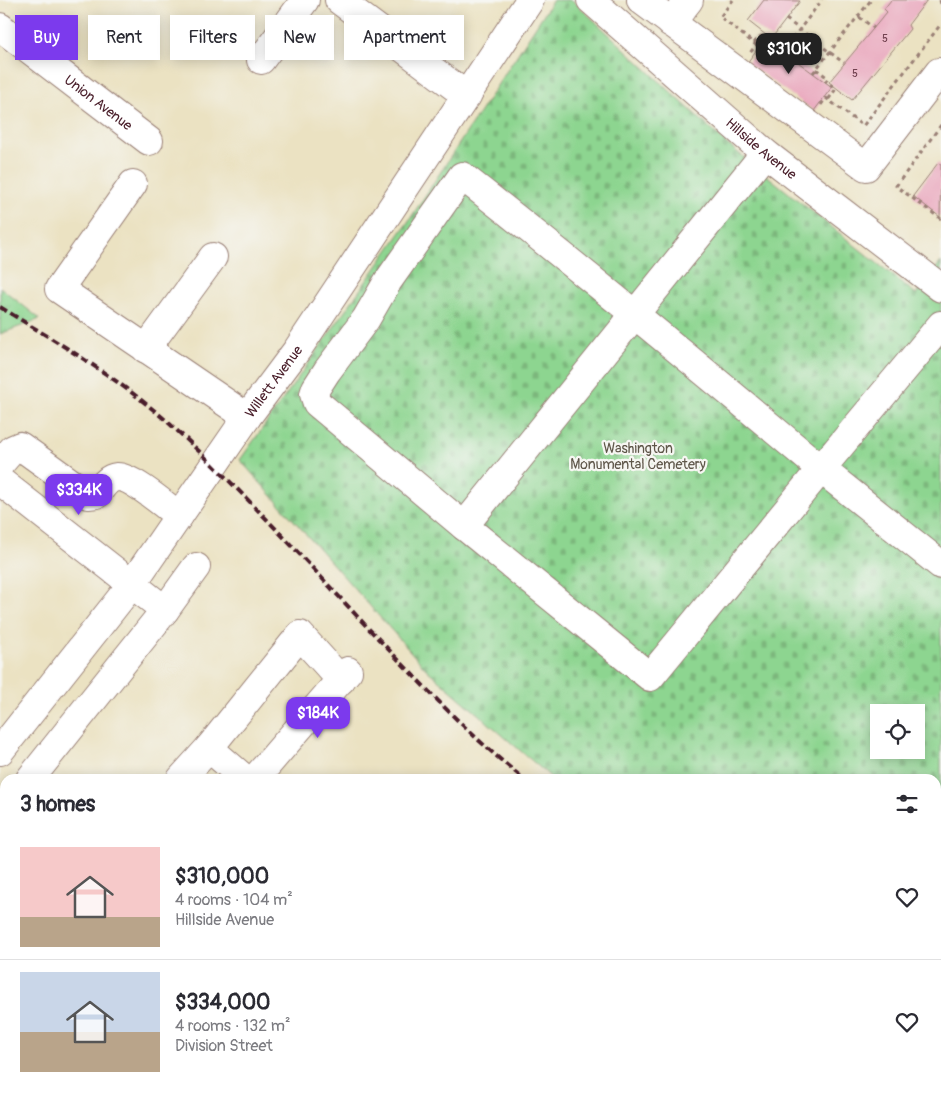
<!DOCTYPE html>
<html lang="en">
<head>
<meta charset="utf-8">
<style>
  body { margin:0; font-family:Pangolin,sans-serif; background:#f2f2f3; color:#2b2b33; height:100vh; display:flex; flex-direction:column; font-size:19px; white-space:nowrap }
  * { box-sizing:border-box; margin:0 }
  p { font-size:16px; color:#7c7c81 }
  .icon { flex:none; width:28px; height:28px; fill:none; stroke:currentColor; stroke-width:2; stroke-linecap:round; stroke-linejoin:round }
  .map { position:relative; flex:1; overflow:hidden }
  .sheet { position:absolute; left:0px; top:774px; width:941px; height:321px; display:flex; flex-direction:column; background:#fff; border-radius:15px 15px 0 0; box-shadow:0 2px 12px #0003 }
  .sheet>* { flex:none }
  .guide { position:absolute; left:15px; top:15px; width:500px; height:45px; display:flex; gap:10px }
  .controls { position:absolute; left:870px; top:704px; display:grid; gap:10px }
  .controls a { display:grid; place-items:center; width:55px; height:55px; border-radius:0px; background:#fff; box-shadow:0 2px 12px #0003; font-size:25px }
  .price { position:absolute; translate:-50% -42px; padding:0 11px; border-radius:10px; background:#7c3aed; color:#fff; font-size:16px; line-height:32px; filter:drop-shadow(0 1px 2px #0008) }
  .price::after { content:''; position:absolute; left:50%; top:30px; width:15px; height:11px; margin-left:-8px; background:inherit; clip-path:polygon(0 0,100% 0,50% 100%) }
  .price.selected { background:#222; color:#fff }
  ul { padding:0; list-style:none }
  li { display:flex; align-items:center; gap:15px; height:125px; padding:0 20px }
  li+li { border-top:1px solid #e1e1e2 }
  li span { display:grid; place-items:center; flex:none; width:140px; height:100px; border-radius:0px; color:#555 }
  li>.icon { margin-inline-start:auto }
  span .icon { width:60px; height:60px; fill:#fffc; stroke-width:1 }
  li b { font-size:21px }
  h2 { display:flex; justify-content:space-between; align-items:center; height:60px; padding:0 20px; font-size:21px }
  .chip { padding:0 18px; border-radius:0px; background:#fff; box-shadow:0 2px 12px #0003; font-size:18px; line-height:45px }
  .chip.selected { background:#7c3aed; color:#fff }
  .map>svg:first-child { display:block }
  .grass { fill:url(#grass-tufts); stroke:#6c7a5e }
  .cemetery { fill:url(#cemetery-stones); stroke:#6c7a5e; fill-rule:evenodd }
  .building { fill:#eaaabf }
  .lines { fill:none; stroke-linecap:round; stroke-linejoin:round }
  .minor-casing { stroke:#9a8076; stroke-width:30 }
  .path { stroke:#9a8076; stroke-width:3; stroke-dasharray:4 4; stroke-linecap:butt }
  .minor { stroke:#fff; stroke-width:28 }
  .rail { stroke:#4a1f2b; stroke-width:4; stroke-dasharray:8 4; stroke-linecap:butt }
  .labels { text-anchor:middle; stroke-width:4.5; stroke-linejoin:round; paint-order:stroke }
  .number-label { font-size:11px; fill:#724250 }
  .street-label { font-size:14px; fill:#4a1f2b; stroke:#f6f6f2 }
  .park-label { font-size:14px; fill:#5e5649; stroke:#f6f6f2 }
</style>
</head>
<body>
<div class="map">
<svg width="941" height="1094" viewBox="0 0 941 1094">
  <defs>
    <pattern id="grass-tufts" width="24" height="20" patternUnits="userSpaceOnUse" patternTransform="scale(1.25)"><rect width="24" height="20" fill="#8dd590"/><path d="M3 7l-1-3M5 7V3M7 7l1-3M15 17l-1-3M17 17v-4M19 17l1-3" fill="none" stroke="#7bb67c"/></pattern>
    <pattern id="cemetery-stones" width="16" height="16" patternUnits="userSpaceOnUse" patternTransform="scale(1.25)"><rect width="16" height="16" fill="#8dd590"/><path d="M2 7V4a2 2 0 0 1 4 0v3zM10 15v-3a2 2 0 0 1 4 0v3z" fill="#7bb67c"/></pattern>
  </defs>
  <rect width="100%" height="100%" fill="#f6f6f2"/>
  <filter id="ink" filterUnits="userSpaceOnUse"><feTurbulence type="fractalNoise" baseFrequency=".02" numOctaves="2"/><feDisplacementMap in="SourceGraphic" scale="10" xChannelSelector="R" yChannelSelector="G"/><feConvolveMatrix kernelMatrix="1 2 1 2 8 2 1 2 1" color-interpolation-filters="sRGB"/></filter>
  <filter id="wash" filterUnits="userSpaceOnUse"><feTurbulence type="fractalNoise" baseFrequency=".0096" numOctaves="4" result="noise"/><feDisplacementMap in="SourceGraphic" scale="20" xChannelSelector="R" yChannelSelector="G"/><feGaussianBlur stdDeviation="1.12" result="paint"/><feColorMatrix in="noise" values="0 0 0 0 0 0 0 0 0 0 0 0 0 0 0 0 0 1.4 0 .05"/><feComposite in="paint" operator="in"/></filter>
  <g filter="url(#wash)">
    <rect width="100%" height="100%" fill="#ebe2c2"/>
    <!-- grass -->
    <path class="grass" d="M0,287l40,32 -40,15z"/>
    <!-- cemetery -->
    <path class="cemetery" d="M553,0h19l155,144 189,150 25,-32v681l-5,-1v-163h-383l-127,-110 -186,-209 168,-238zM879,712h37v38h-37z"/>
    <g id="blocks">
      <!-- building -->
      <path class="building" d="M764,0l36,1 -29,38 -23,-18z
        M891,0h36l-19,25 2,4 -58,71 -23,-18 58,-70 -3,-3z
        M765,38l67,49 -18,24 -67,-48z
        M938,163l3,2 -1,52 -27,-21z"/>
    </g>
  </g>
  <g filter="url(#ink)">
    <use href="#blocks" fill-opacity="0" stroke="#9a8076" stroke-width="1"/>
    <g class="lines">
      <!-- minor casing -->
      <g class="minor-casing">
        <g id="minor">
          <path d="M339,0l128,96"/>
          <path id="s1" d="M591,0l174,153 176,135"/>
          <path d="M641,0l225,167 73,-95"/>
          <path d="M671,23l18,-23"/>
          <path id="s2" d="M0,27l149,114"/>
          <path d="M261,60l44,-60"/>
          <path d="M765,153l-301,373 -147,-123 -3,-9 2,-6 11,-17 39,-52 22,-38 74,-105c122,95 241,194 359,293l120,-144"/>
          <path d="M133,184l-74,105 188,128"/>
          <path d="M146,349l67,-92"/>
          <path d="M0,464l13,-15 7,-3 68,49 9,-1c5,-7 10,-16 20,-17 14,-1 50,30 62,39"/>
          <path d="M0,481l165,129 -135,169"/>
          <path d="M464,526l186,151 171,-208 120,96"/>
          <path d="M165,610l31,-43"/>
          <path d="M209,748l91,-113 41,45"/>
          <path id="s3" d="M0,751l132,-167 115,-167 50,-67 233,-350"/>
          <path d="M181,779l28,-31 36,31"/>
          <path d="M255,779l93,-108"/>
          <path d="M0,877l5,4"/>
          <path d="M936,1023l5,1"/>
          <path d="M0,1070l5,-6"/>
          <path d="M264,1090l5,4"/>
          <path d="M610,1090l4,4"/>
          <path d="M540,1094l3,-4"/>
        </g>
      </g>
      <!-- path -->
      <path class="path" d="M733,0l-13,17 36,28 -6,8
        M940,0l1,4
        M859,17l15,11
        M786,19l58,44
        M754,43l7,-7 13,3 13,7
        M783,51l39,-51
        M816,69l12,9 -2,3 10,8 -8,11
        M813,73l58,-73
        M821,105l5,-7 37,28 78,-102
        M941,125l-45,61 45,33"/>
      <!-- minor -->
      <use href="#minor" class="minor"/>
      <!-- rail -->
      <path class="rail" d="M0,307c60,37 119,71 171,118 70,64 134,135 198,204 50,52 98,105 155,150
        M936,969l5,1"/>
    </g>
  </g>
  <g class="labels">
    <!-- number labels -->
    <g class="number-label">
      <text x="885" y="42">5</text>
      <text x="855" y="77">5</text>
    </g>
    <!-- street labels -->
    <g class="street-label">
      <text dy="5" stroke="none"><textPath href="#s2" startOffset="124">Union Avenue</textPath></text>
      <text dy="5" stroke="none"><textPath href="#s1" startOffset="226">Hillside Avenue</textPath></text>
      <text dy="5" stroke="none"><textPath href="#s3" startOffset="460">Willett Avenue</textPath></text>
    </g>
    <!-- park labels -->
    <g class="park-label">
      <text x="638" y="453">Washington<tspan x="638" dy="16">Monumental Cemetery</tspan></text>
    </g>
  </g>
</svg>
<div class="controls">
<a><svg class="icon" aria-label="locate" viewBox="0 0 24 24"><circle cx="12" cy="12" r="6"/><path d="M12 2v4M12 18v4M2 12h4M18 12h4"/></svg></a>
</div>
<b class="price selected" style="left:789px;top:75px">$310K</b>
<b class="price" style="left:79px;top:516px">$334K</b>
<b class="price" style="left:318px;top:739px">$184K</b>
<div class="guide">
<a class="chip selected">Buy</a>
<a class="chip">Rent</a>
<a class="chip">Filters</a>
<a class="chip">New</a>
<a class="chip">Apartment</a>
</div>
<section class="sheet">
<h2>3 homes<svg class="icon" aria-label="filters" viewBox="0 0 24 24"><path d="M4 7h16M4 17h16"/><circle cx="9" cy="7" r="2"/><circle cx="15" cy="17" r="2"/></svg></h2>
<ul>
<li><span style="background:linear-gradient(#f6c9c9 70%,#b9a48a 0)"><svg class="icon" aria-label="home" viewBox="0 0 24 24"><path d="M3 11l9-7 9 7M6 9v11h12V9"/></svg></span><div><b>$310,000</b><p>4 rooms · 104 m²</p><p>Hillside Avenue</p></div><svg class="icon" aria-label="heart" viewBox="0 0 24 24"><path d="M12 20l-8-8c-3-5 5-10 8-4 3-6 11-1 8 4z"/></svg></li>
<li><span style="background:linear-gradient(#c9d6e8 60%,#b9a48a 0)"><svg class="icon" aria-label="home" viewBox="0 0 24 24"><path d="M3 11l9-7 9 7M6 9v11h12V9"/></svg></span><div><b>$334,000</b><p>4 rooms · 132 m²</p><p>Division Street</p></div><svg class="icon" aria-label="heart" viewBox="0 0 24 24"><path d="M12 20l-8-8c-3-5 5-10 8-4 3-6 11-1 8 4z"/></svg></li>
</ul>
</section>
</div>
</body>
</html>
